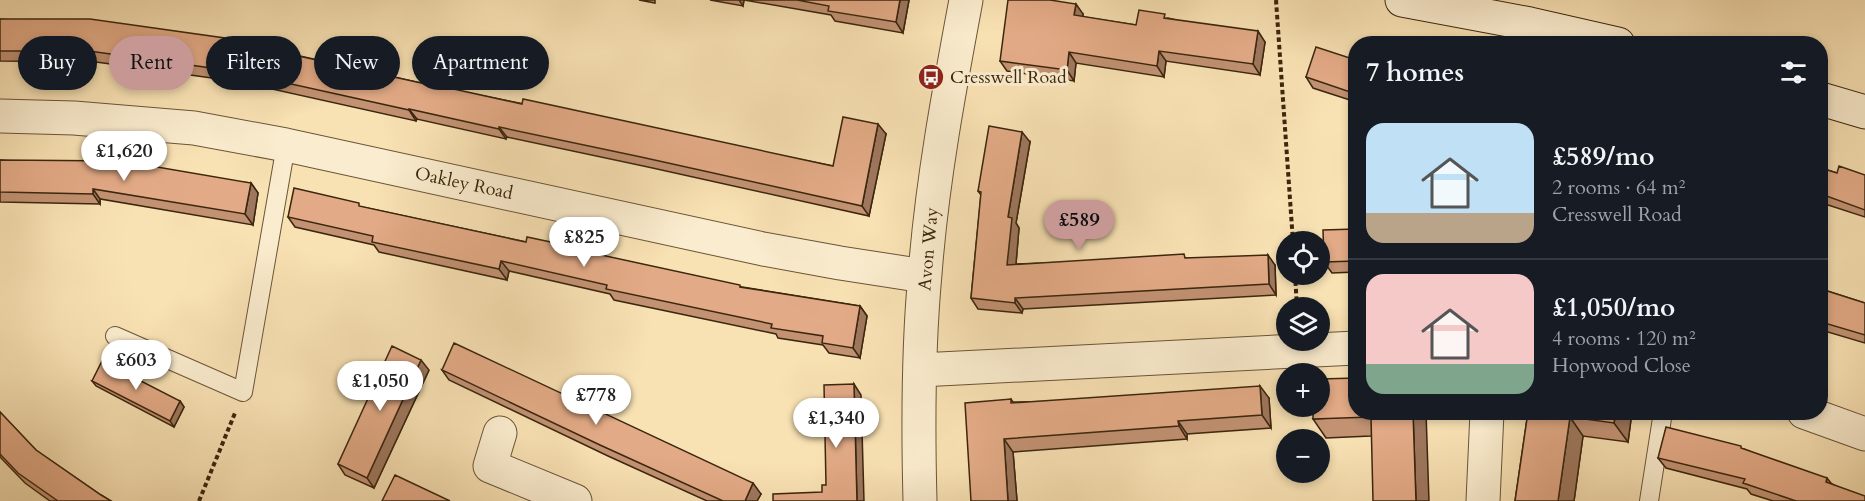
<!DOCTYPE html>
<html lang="en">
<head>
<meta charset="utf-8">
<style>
  body { margin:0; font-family:Cardo,serif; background:#20242c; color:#f1f3f6; height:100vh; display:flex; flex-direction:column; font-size:22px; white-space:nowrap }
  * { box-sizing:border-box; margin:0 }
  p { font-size:20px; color:#9ea1a6 }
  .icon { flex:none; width:33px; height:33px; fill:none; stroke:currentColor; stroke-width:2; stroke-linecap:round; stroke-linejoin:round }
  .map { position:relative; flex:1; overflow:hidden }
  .drawer { position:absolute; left:1348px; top:36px; width:480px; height:384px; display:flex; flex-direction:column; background:#171b24; border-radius:24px; box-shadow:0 3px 9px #0003 }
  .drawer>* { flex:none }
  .top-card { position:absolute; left:18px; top:36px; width:570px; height:54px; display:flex; gap:12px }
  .controls { position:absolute; left:1276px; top:231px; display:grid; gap:12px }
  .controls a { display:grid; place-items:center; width:54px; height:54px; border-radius:50%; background:#171b24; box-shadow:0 3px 9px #0003; font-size:30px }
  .price { position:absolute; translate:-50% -51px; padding:0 14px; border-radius:21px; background:#fff; color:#222; font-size:20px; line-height:39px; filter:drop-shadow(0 2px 3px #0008) }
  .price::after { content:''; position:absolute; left:50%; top:36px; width:18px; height:14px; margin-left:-9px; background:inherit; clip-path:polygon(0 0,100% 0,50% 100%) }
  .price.active { background:#c59692; color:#111 }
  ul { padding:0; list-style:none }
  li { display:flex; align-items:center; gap:18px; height:150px; padding:0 18px }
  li+li { border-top:2px solid #363941 }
  li span { display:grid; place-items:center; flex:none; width:168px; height:120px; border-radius:18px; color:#555 }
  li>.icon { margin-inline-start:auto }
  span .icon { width:72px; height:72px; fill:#fffc; stroke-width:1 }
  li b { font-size:26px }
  h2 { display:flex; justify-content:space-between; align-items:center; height:72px; padding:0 18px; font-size:26px }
  .pill { padding:0 21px; border-radius:27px; background:#171b24; box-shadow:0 3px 9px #0003; font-size:21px; line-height:54px }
  .pill.active { background:#c59692; color:#111 }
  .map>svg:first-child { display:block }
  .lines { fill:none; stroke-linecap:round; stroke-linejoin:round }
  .lane-casing { stroke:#6a5537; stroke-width:20 }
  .street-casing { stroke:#6a5537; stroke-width:35 }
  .secondary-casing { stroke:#3b260e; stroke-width:35 }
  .path { stroke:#3b260e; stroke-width:4; stroke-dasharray:4.5 3; stroke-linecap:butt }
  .lane { stroke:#faecce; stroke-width:18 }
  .street { stroke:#faecce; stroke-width:33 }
  .secondary { stroke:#faecce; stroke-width:33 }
  .wall { fill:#c29273; stroke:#3b260e; stroke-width:1.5 }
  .shaded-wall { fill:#9e775e; stroke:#3b260e; stroke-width:1.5 }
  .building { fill:#e2aa86; stroke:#3b260e; stroke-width:1.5 }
  .labels { text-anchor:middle; stroke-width:6; stroke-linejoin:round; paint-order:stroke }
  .poi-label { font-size:18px; fill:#3b260e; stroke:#faecce; text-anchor:start }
  .street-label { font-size:18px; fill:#3b260e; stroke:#faecce }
</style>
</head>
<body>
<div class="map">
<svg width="1865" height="501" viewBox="0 0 1865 501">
  <rect width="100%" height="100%" fill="#f8e1b3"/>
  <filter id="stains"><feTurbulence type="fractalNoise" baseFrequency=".00333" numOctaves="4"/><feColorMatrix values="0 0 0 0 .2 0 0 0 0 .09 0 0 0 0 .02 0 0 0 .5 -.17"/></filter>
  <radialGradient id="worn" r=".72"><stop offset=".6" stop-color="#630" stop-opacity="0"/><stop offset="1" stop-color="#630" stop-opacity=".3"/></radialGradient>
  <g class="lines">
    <!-- lane casing -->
    <g class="lane-casing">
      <path id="lane" d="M115,336l128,56 43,-247
        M1649,501l14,-89"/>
    </g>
    <!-- street casing -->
    <g class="street-casing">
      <path id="street" d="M0,116l74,2 120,10 92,17 477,104 77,14 84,13
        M920,370l436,-22
        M1804,412l61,22
        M500,433l-10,33 85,35
        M920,501c-2,-75 -2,-152 5,-227 7,-92 24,-183 41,-274
        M1483,501l4,-89"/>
    </g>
    <!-- secondary casing -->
    <g class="secondary-casing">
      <path id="secondary" d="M1402,0l128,24 88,20
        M1821,99l44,13"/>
    </g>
    <!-- path -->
    <path class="path" d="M1276,0l17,242
      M1295,274l2,34
      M199,501l36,-88"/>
    <!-- lane -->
    <use href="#lane" class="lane"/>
    <!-- street -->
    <use href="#street" class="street"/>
    <!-- secondary -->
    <use href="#secondary" class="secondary"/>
  </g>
  <!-- wall -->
  <path class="wall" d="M639,0h16v3z
    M710,0h199l-6,33 -68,-12 -4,-6 -87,-15 -1,6z
    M1083,14v3l53,8 32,-7 97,24 -5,33 -94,-14 -2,16 -88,-14 -2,18 -67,-10 -7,-10z
    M0,19l239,21 3,3 197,44 394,79 53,-32 -17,82 -221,-49 -141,-30 -1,2 -89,-20 -1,2 -175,-39 -145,-20 -96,-1z
    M1356,60v42l-43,-14 -7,-11z
    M1030,142l-14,81 3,5 -3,36 171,-6 88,7 1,30 -253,14 -1,4 -44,-4 -7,-11 10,-103 -3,-4z
    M0,160l251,23 7,10 -5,32 -153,-26v5l-100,-2z
    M1821,168l16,5 28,2v42l-40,-13 -2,6h-2z
    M362,207l164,35 69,12 147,33 118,19 7,10 -7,42 -31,-5 -6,-8 -45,-7 -2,-4 -162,-34 -4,-6 -101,-23 -2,9 -128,-28 -5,-7 -79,-18 -7,-10z
    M1356,229v43l-24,1 -8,-11z
    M1821,289l44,14v40l-44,-13z
    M429,370l-55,118 -29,-13 -7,-11z
    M442,370l319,124 -4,7h-50l-99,-45 -159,-76z
    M92,381l88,20 4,6 -10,20 -78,-41z
    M1269,398l2,30 -84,6v5l-174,13 4,49h-46l40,-102 2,3z
    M0,412l36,38 65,45 10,6h-61l-25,-18 -25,-26z
    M1426,412l-55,24 -45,2 -13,-19z
    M1528,412h104l-4,30 -45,-6 -9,65h-59z
    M1744,449l88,35 33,17h-92l-22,-7 -4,-5 -81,-21 -8,-10z"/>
  <!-- shaded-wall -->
  <path class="shaded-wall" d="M739,0h5l-1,6z
    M900,0h9l-6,33 -7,-11z
    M1076,4l7,10 -1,12 -8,-11z
    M1258,31l7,11 -5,33 -7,-11z
    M1159,51l7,10 -2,16 -7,-11z
    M1069,52l7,11 -2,18 -7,-11z
    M409,109l8,10 -1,2 -7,-11z
    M878,124l8,10 -17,82 -7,-10z
    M499,127l8,10 -1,2 -7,-10z
    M1022,132l8,10 -14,81 3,5 -4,47 -8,-10 1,-48z
    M251,183l7,10 -5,32 -8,-11z
    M93,189l7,10v5l-7,-10z
    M1821,198l4,6 -2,6 -2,-2z
    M1268,255l7,10 1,30 -7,-11z
    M501,261l8,10 -2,9 -8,-11z
    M1015,298l8,11 -1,4 -7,-10z
    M860,306l7,10 -7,42 -7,-10z
    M421,360l8,10 -55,118 -7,-10z
    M854,384l7,11 3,106h-7z
    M1260,386l9,12 2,30 -9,-13z
    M180,401l4,6 -10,20 -4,-6z
    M1413,412h13l3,89h-13z
    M1616,412h16l-4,30 -14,-19z
    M1570,417l13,19 -9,65h-16z
    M1178,421l9,13v5l-8,-13z
    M1004,439l9,13 4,49h-9z
    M1827,478l8,10 -9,-6z
    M753,483l8,11 -4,7h-12z"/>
  <!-- building -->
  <path class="building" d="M797,0h103l-4,22 -68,-11 1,-5z
    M1008,0h42l26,4 -2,11 62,10 3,-15 26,4 -1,4 94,13 -5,33 -94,-13 -2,15 -88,-14 -2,18 -67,-9z
    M0,19h90l149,21v3l200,44 1,-1 82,18 1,-5 310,67 10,-49 35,7 -16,82 -221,-49 -142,-30v2l-90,-20v1l-176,-39 -144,-20h-89z
    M1316,47l40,13v34l-50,-17z
    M989,126l33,6 -14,85 4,1 -5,47 177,-11 1,4 83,-3 1,29 -254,14v5l-44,-5 10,-106 -3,-1z
    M0,160l122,1 129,22 -6,31 -152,-25v5l-93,-2z
    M1839,166l26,9v35l-44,-16v-26l16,5z
    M294,188l65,15v3l167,36 1,-5 66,14 -1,2 148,32v2l120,19 -7,42 -31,-5 1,-7 -52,-8 1,-4 -166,-35 1,-4 -106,-24 -2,8 -127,-27 1,-6 -85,-19z
    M1356,229v32l-32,1 -1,-32z
    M1821,289l44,14v32l-44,-13z
    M454,343l299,140 -8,18h-22l-123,-56 -158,-75z
    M392,346l29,14 -54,118 -29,-14z
    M102,361l78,40 -10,20 -78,-40z
    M1356,378v34h57l3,89h-43l-2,-84 -58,2v-13h7v-27z
    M854,384l3,117h-84v-7l49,-2v-7h4l-2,-100z
    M1260,386l2,29 -84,6 1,5 -175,13 4,62h-37l-6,-98 46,-4v4z
    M0,412l36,38 65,45 10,6h-53l-40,-28 -18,-19z
    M1528,412h88l-2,11 -44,-6 -12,84h-43z
    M1666,427l75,19v2l86,30 -1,4 39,14v5h-69l-53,-18 2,-4 -87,-21z
    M395,475l55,26h-68z"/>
  <!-- icons -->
  <defs>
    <g id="bus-disc" transform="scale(1.35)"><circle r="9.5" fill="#8f2418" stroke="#faecce"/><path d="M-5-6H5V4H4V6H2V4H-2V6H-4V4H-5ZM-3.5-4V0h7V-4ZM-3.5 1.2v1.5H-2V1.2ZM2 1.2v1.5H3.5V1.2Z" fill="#fff"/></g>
  </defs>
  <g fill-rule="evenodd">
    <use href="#bus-disc" x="931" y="77"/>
  </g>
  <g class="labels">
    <!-- poi labels -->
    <g class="poi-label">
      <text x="950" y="83">Cresswell Road</text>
    </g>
    <!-- street labels -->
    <g class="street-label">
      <text transform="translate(464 183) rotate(12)" y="6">Oakley Road</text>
      <text transform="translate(928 249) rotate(-85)" y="6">Avon Way</text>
    </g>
  </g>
  <rect width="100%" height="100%" filter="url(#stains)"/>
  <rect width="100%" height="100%" fill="url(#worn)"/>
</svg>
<div class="controls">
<a><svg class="icon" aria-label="locate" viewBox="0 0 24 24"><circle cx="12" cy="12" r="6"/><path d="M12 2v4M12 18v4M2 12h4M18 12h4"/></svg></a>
<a><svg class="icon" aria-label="layers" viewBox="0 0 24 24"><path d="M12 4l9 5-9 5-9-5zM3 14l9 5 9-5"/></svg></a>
<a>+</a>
<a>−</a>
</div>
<b class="price" style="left:124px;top:182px">£1,620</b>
<b class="price active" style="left:1079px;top:251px">£589</b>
<b class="price" style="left:584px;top:268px">£825</b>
<b class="price" style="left:136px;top:391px">£603</b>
<b class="price" style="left:380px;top:412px">£1,050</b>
<b class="price" style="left:596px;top:426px">£778</b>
<b class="price" style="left:836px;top:449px">£1,340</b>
<div class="top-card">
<a class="pill">Buy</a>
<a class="pill active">Rent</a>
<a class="pill">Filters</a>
<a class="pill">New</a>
<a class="pill">Apartment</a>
</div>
<section class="drawer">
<h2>7 homes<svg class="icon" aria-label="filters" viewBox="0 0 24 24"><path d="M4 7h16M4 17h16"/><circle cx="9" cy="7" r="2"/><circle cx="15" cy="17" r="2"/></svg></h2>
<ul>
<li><span style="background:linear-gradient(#bfe0f5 75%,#b9a48a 0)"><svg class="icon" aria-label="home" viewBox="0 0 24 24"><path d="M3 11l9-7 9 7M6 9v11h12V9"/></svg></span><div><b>£589/mo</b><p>2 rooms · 64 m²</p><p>Cresswell Road</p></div></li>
<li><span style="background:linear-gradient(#f6c9c9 75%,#7fa58c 0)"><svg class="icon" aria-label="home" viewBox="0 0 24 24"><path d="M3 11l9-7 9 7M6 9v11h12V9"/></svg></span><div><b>£1,050/mo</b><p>4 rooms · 120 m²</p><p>Hopwood Close</p></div></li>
</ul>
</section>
</div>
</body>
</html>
